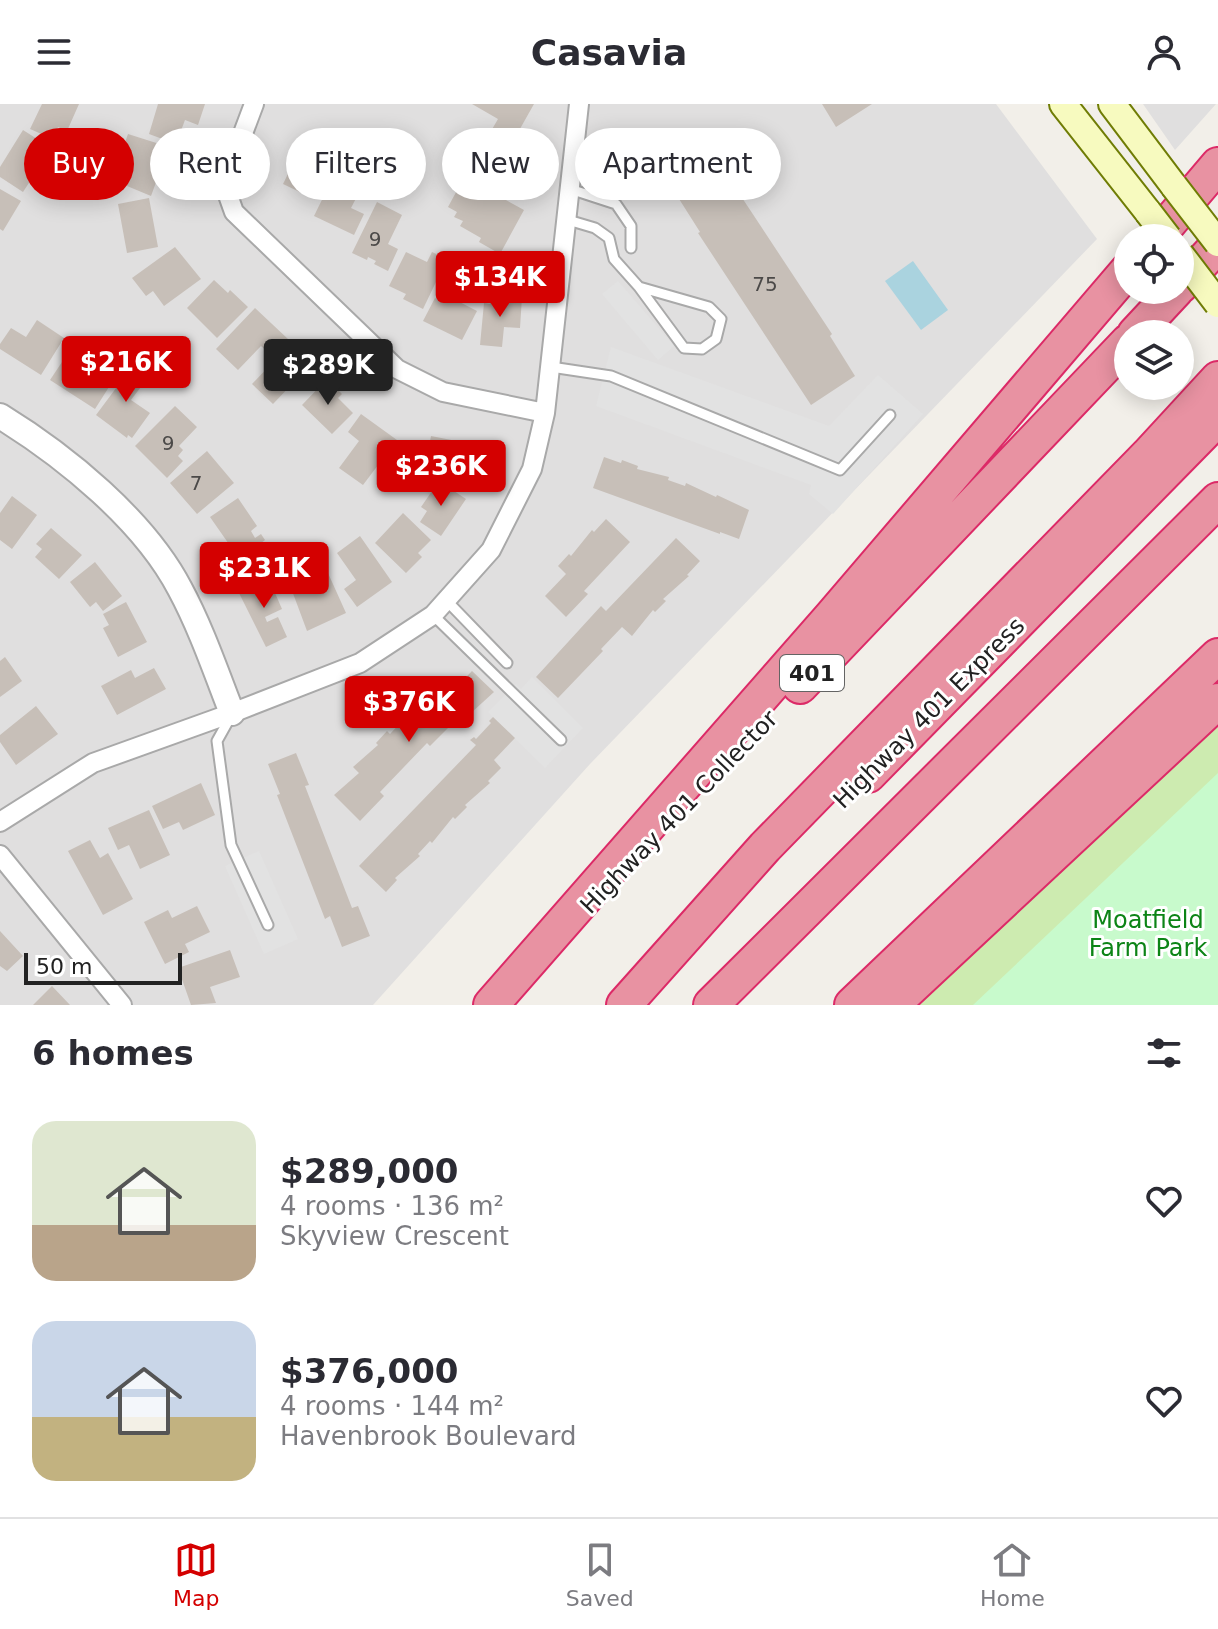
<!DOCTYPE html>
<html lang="en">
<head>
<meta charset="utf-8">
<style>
  body { margin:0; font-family:"DejaVu Sans",sans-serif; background:#f7f7f7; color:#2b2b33; height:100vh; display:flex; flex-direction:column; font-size:30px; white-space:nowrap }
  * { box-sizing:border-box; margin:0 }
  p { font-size:26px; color:#7c7c81 }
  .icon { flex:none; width:44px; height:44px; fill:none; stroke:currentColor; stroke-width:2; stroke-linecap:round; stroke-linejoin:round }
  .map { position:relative; height:901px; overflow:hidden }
  .details { display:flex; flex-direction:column; background:#fff; flex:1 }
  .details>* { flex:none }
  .guide { position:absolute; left:24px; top:24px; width:800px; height:72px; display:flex; gap:16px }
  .tools { position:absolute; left:1114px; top:120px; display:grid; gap:16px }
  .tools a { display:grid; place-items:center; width:80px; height:80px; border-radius:50%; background:#fff; box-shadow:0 4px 20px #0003; font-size:40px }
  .scale { position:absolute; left:24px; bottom:20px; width:158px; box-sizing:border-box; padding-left:8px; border:4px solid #222; border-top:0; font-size:22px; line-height:28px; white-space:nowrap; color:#222; -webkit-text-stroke:6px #fff; paint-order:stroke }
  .price { position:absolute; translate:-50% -68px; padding:0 18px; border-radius:8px; background:#d40000; color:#fff; font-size:26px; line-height:52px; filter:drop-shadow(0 2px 4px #0008) }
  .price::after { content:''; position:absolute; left:50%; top:48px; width:24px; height:18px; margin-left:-12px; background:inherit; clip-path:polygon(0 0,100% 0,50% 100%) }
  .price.active { background:#222; color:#fff }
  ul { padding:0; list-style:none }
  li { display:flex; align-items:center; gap:24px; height:200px; padding:0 32px }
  li span { display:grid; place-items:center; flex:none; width:224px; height:160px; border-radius:24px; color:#555 }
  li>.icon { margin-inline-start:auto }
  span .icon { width:96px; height:96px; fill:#fffc; stroke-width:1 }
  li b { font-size:34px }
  h2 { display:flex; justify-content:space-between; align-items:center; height:96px; padding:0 32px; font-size:34px }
  .tag { padding:0 28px; border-radius:36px; background:#fff; box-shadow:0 4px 20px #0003; font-size:28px; line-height:72px }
  .tag.active { background:#d40000; color:#fff }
  header { display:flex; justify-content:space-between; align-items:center; height:104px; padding:0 32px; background:#fff; font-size:36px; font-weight:700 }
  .menu { display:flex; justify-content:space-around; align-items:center; height:112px; border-top:2px solid #e1e1e2; background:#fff; font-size:22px; color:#7c7c81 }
  .menu a { display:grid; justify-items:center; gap:4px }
  .menu .active { color:#d40000 }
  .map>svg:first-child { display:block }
  .residential { fill:#e0dfdf }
  .grass { fill:#cdebb0 }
  .park { fill:#c8facc }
  .parking { fill:#e2e2e2 }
  .water { fill:#aad3df }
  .building { fill:#c7bfb8 }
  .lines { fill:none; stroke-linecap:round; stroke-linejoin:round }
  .service-casing { stroke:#a9a9a9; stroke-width:13 }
  .minor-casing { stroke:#a9a9a9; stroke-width:22 }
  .tertiary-casing { stroke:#a9a9a9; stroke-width:28 }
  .secondary-casing { stroke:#707d05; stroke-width:30 }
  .motorway-casing { stroke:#dc2a67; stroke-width:38 }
  .service { stroke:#fff; stroke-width:9 }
  .minor { stroke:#fff; stroke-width:18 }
  .tertiary { stroke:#fff; stroke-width:24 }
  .secondary { stroke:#f7fabf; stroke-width:26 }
  .motorway { stroke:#e892a2; stroke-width:34 }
  .secondary-bridge-casing { stroke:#707d05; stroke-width:30; stroke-linecap:butt }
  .secondary-bridge { stroke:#f7fabf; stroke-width:26 }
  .labels { text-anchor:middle; stroke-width:6; stroke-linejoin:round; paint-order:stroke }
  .number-label { font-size:20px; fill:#4b4948 }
  .shield { fill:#fff; stroke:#646464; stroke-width:2 }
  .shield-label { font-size:22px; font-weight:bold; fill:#222 }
  .street-label { font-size:24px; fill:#222; stroke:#fff }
  .park-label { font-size:24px; fill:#0c8416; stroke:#fff }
</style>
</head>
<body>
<header><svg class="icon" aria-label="menu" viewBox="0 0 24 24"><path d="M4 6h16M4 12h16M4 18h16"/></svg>Casavia<svg class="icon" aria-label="person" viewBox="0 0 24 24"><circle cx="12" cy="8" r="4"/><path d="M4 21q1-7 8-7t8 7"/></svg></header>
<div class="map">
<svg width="1218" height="901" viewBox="0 0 1218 901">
  <rect width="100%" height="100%" fill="#f2efe9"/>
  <!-- residential -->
  <path class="residential" d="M0,0h996l101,135 -507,525 -217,241h-373z
    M1143,0h73l-41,46z"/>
  <!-- grass -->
  <path class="grass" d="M1218,622v279h-304l233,-218z"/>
  <!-- park -->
  <path class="park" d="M1218,669v232h-245z"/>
  <!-- parking -->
  <path class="parking" d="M618,177l56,65 -16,14 -56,-66z
    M611,243l218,79 49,-51 45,39 -90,100 -24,-20 2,-9 -215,-79z
    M532,573l51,51 -38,40 -57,-56 28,-28 5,5z
    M259,747l39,88 -34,15 -39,-88z"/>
  <!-- water -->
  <path class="water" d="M913,157l35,49 -27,20 -36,-49z"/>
  <!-- building -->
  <path class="building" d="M42,0h37l-12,27 -9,-4 -5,12 -23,-10z
    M158,0h47l-7,21 -13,-5 -9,24 -27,-10z
    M472,0h62l-22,39 -21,-12 7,-12z
    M822,0h50l-36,23z
    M479,25l50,27 -20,38 -38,-21 6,-11 -12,-8z
    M23,26l22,14 -10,15 7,4 -19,29 -23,-15v-10z
    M128,30l41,13 -18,49 -24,-10 6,-16 -8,-3 5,-13 -8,-3z
    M307,31l30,14 -15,30 -7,-3 -9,19 -23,-11z
    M719,59l113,171 -2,2 25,40 -44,29 -113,-172 2,-1 -26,-41z
    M339,61l27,14 -15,29 13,6 -10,21 -40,-19z
    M461,79l18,10 3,-6 42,23 -24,44 -21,-12 2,-4 -21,-12 3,-5 -9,-4 3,-5 -9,-5z
    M0,85l21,12 -18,30 -3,-2z
    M149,94l9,49 -31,6 -9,-49z
    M377,98l25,13 -14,29 10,5 -10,22 -14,-7 2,-3 -8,-4 -1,3 -15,-7z
    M175,143l26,32 -37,27 -11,-15 -7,5 -14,-18z
    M406,148l21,10 5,-10 15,7 -24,50 -20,-10 3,-5 -17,-8z
    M214,176l14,13 2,-3 18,17 -31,31 -30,-30z
    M491,190l31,3 -2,31 -16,-1 -2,20 -22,-2 4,-42 6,1z
    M440,192l6,3 2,-3 29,15 -15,29 -39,-19 12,-23 3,2z
    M255,204l33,31 -16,17 -11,-10 -23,24 -22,-21z
    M37,216l27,18 -23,37 -41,-26v-5l11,-16 15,9z
    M291,239l32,31 -16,17 -11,-11 -23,24 -21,-20z
    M68,249l29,18 -4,6 16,10 -14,22 -45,-29z
    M134,260l16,11 -19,25 19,13 -18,25 -4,-3 -1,3 -31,-23z
    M327,275l15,15 -4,4 15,15 -21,21 -30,-29z
    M175,302l22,21 -18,19 4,4 -5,6 5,5 -16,17 -32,-32z
    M361,310l36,26 -34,45 -24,-17 20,-27 -11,-9z
    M431,332l51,10 -6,32 -34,-6 2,-8 -18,-3z
    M207,347l27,32 -37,31 -27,-31z
    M604,353l17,6 1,-3 16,6 -1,3 32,8 -1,3 17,6 1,-3 30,14 1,-2 32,15 -10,29 -19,-7v2l-127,-46z
    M439,377l27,18 -25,37 -21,-14 7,-11 -6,-4z
    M12,392l25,19 -25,34 -12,-9v-27z
    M238,394l19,28 -6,5 4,7 6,-4 4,6 -25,20 -30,-43z
    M403,409l28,27 -13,13 4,4 -16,16 -31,-30z
    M606,415l24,23 -46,49 4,3 -22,23 -21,-21 21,-22 -8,-8 11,-12 2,2 21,-26 2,2z
    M51,424l31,27 -23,24 -24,-22 7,-8 -6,-5z
    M360,432l32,46 -35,25 -13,-18 12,-9 -19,-27z
    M676,434l24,23 -13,14 2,1 -26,23 3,2 -11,11 -2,-2 -21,26 -10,-9 -21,22 2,2 -45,47 -22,-21 65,-71 5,5z
    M95,458l27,34 -19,15 -7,-9 -6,5 -20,-25z
    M323,458l23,51 -39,18 -16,-43 10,-4 -4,-10z
    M268,473l14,32 -17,8 2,5 11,-5 9,20 -21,10 -28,-56z
    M126,498l21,40 -29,15 -15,-29 6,-3 -6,-11z
    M5,553l17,24 -22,16v-36z
    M154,564l12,21 -49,26 -16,-29 30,-16 4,8z
    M472,567l22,21 -34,31 2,2 -4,3 -5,-5 -23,23 -3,-3 -47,49 4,4 -24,25 -26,-26 25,-22 -6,-6 25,-22 -2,-2 11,-12 3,3 13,-14 2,2 10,-11 2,2 13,-14 8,7z
    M36,602l22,28 -42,31 -16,-23v-7z
    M493,613l22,21 -21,22 7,8 -13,13 2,2 -25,22 2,2 -12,12 -2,-2 -21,26 -2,-2 -12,13 2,2 -25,22 2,2 -11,12 -27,-26 117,-121 -6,-5 4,-3 2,2 15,-16 -2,-2z
    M296,649l13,32 -4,1 47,122 6,-2 12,30 -28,11 -12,-31 -5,3 -48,-124 3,-1 -12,-30z
    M201,679l14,32 -32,15 -4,-8 -16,7 -11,-23z
    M149,706l21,45 -30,14 -11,-24 -11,5 -10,-22z
    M90,736l10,18 8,-5 25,46 -30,16 -35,-64z
    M197,802l13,26 -25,12 4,8 -24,12 -21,-42 24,-12 4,8z
    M0,827l23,25 -16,15 -7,-5z
    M230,846l10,27 -30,10 6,16 -25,2 -13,-37z
    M52,882l18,19h-37z"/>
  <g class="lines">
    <!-- service casing -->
    <g class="service-casing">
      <path id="service" d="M570,85l46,15 15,22v22
        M568,116l27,8 14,10 5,21 25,28 45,61 18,1 14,-10 5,-20 -12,-12 -70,-20
        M551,263l60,9 229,94 50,-55
        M447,497l60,62
        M433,511l128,125
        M231,612l-14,25 14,104 37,80"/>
    </g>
    <!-- minor casing -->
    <g class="minor-casing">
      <path id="minor" d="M254,0l-30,80 10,28 163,157 46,23 102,21
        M0,718l93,-59 139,-50 128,-50 73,-48 58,-65 41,-81 13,-56 34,-309
        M0,751l122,150"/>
    </g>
    <!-- tertiary casing -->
    <g class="tertiary-casing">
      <path id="tertiary" d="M0,312c65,40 144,104 180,173 21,39 36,83 52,124"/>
    </g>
    <!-- secondary casing -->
    <g class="secondary-casing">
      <path id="secondary" d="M1063,0l85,108
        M1112,0l62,82"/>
    </g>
    <!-- motorway casing -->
    <g class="motorway-casing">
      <path id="motorway" d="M1156,134l62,-73
        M1180,182l38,-41
        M1135,230l41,-44
        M800,582l328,-344
        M868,671l350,-357
        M491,901l341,-389 296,-346
        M624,901l141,-158 383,-392 70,-76
        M711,901l507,-505
        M852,901l366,-349
        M892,901l326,-304"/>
    </g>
    <!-- service -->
    <use href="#service" class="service"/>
    <!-- minor -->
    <use href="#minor" class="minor"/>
    <!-- tertiary -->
    <use href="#tertiary" class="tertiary"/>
    <!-- secondary -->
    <use href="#secondary" class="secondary"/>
    <!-- motorway -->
    <use href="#motorway" class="motorway"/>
    <!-- secondary-bridge casing -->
    <g class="secondary-bridge-casing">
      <path id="secondary-bridge" d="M1174,82l44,57
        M1148,108l20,26
        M1180,150l38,50"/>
    </g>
    <!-- secondary-bridge -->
    <use href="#secondary-bridge" class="secondary-bridge"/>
  </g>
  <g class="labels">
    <!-- number labels -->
    <g class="number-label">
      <text x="375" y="142">9</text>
      <text x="765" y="187">75</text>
      <text x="168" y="346">9</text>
      <text x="196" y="386">7</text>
    </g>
    <!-- shield labels -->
    <rect class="shield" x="780" y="551" width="64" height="36" rx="6"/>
    <g class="shield-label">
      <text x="812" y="577">401</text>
    </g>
    <!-- street labels -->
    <g class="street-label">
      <text transform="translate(929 609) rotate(-45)" y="8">Highway 401 Express</text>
      <text transform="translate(679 708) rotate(-46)" y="8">Highway 401 Collector</text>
    </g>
    <!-- park labels -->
    <g class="park-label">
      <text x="1148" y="824">Moatfield<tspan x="1148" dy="28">Farm Park</tspan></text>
    </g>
  </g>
</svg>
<div class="tools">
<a><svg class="icon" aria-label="locate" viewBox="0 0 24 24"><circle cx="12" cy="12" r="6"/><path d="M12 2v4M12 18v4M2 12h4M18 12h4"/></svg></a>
<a><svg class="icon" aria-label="layers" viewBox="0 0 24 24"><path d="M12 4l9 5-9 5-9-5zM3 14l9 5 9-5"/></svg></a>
</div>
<div class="scale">50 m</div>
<b class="price" style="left:500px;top:215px">$134K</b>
<b class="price" style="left:126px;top:300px">$216K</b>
<b class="price active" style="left:328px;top:303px">$289K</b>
<b class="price" style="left:441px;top:404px">$236K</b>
<b class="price" style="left:264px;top:506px">$231K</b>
<b class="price" style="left:409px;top:640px">$376K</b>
<div class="guide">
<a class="tag active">Buy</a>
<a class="tag">Rent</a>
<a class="tag">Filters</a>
<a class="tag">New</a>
<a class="tag">Apartment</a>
</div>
</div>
<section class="details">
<h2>6 homes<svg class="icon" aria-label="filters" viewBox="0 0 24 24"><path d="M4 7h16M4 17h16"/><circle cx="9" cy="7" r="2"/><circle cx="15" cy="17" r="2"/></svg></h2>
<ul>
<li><span style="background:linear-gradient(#dfe7d0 65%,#b9a48a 0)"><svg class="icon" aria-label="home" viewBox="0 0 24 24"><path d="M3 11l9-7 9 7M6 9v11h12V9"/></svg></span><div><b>$289,000</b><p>4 rooms · 136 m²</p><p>Skyview Crescent</p></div><svg class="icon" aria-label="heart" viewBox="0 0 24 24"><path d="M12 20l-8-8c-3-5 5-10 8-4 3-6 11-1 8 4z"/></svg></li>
<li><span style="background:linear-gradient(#c9d6e8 60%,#c2b280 0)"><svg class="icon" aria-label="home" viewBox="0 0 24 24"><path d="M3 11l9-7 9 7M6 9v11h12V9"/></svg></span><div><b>$376,000</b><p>4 rooms · 144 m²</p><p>Havenbrook Boulevard</p></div><svg class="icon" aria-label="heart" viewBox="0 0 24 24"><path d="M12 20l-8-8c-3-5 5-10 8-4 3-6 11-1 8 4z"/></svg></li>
</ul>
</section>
<nav class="menu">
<a class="active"><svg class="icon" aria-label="map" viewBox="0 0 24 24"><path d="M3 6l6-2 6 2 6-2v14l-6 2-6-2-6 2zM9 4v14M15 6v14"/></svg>Map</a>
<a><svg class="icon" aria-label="saved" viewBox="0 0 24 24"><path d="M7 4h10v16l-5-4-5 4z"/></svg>Saved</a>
<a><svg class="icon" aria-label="home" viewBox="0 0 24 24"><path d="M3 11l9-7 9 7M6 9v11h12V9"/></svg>Home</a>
</nav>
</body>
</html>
